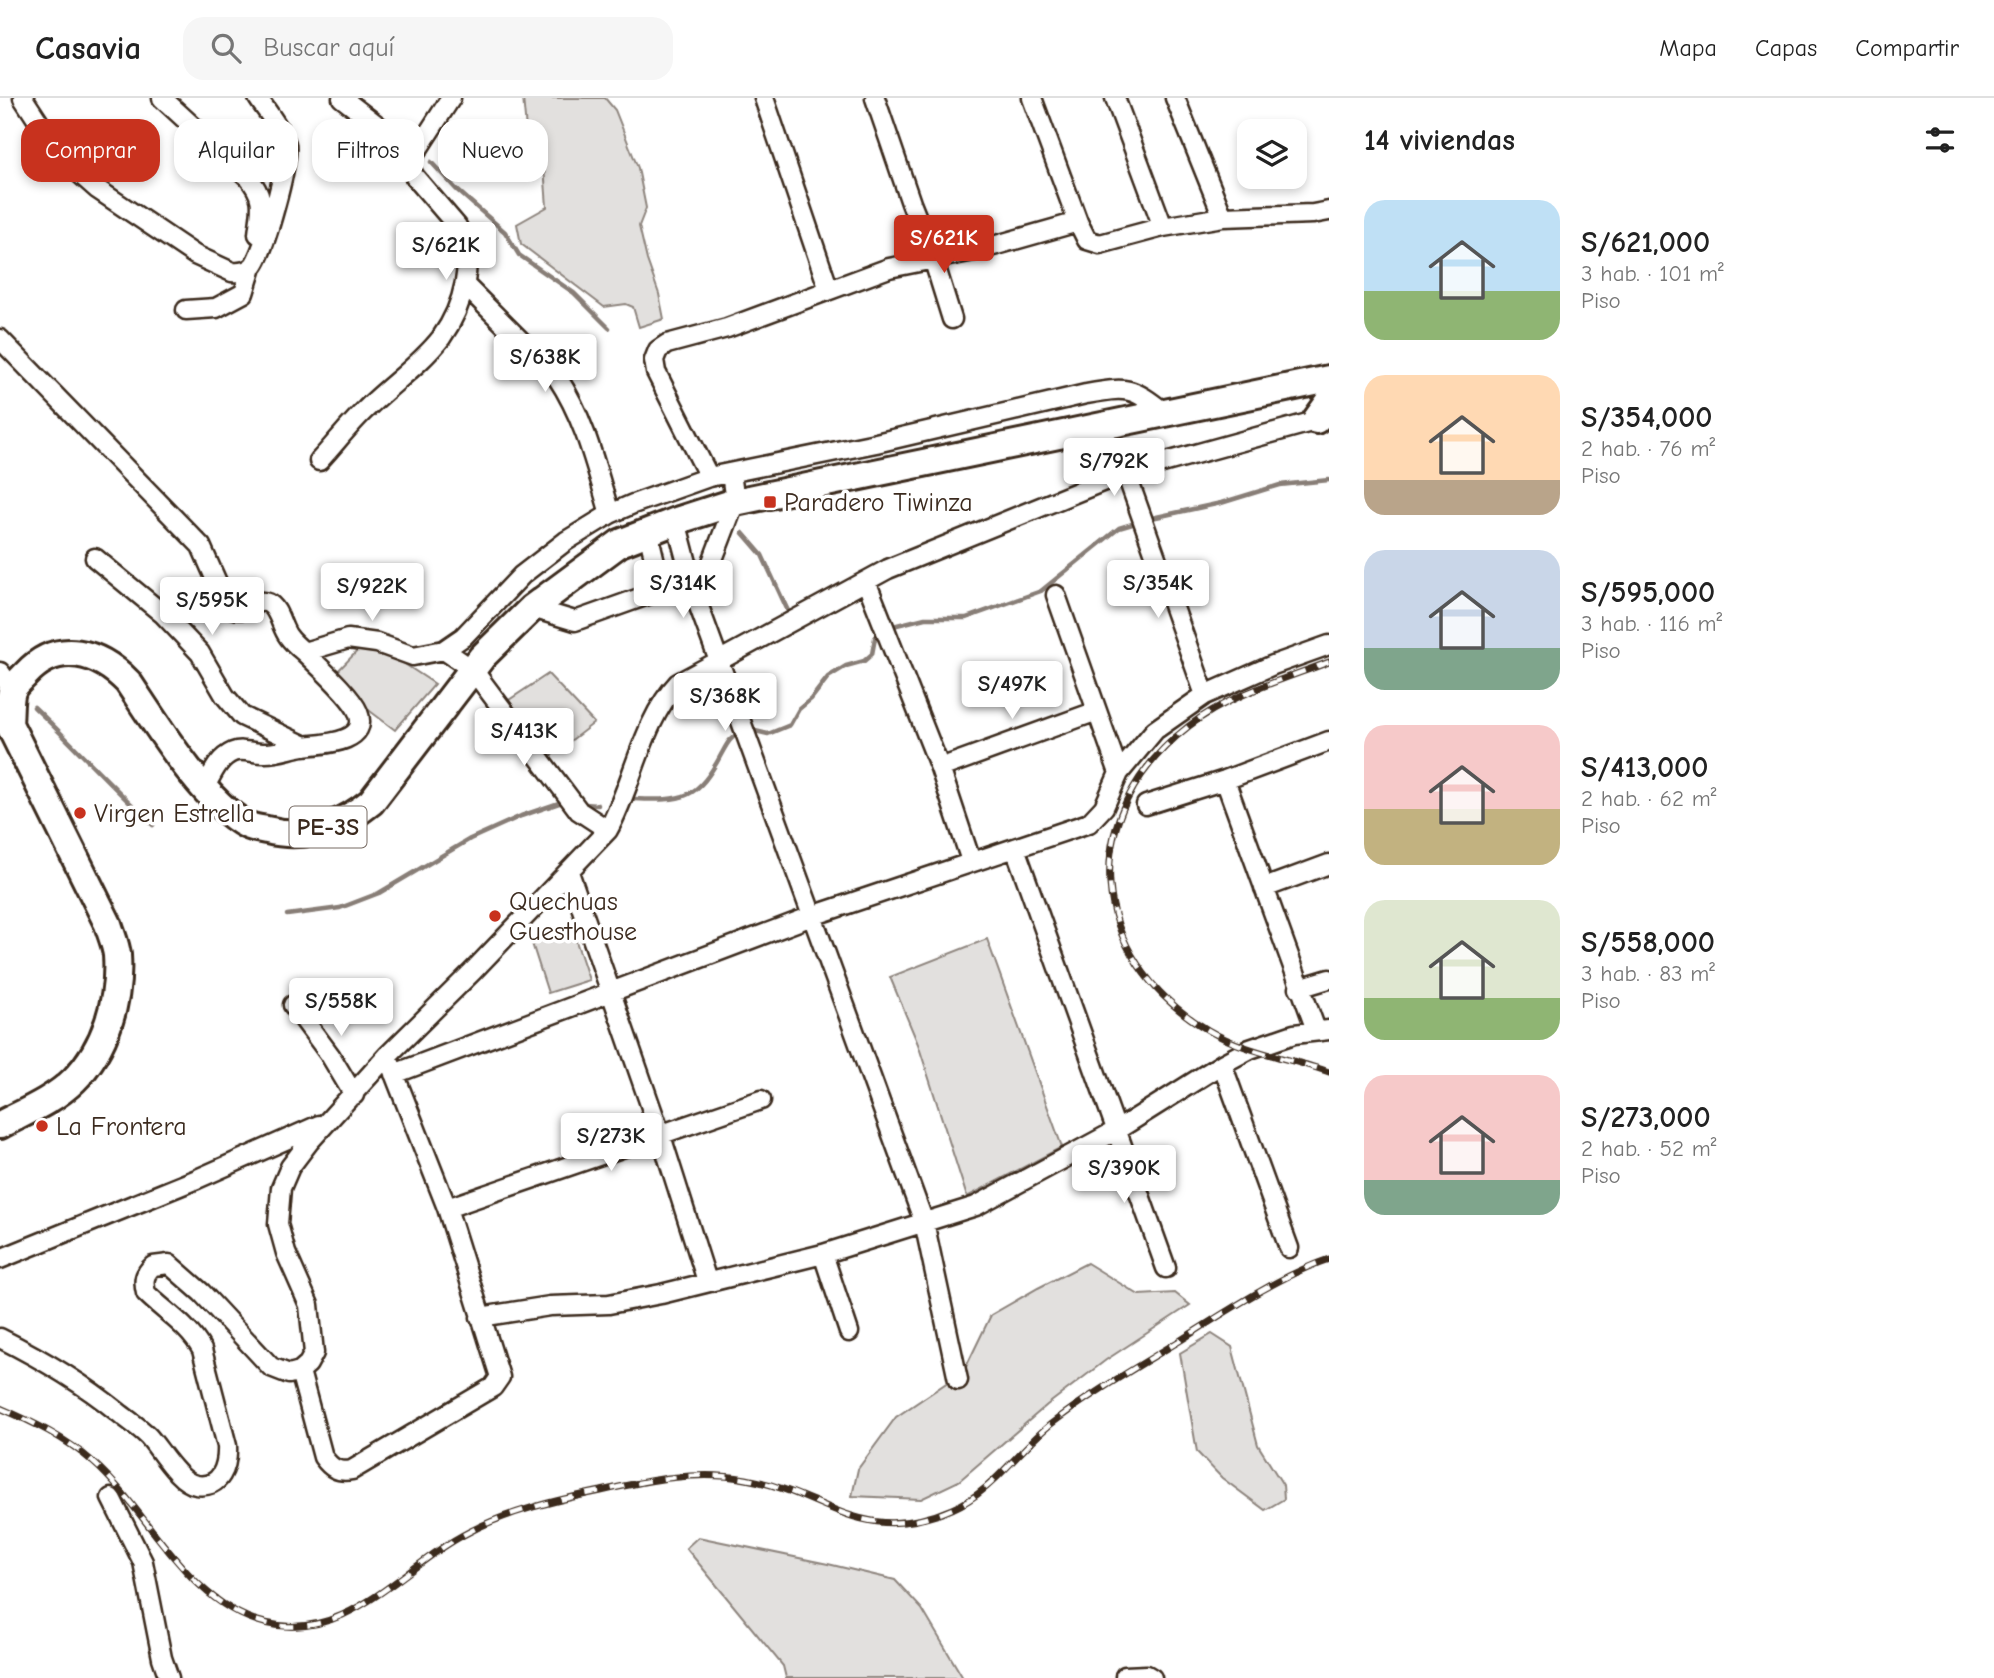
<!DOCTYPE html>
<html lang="es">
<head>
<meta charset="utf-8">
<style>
  body { margin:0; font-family:"Comic Neue",sans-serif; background:#f6f6f6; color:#222; height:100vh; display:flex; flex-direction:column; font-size:26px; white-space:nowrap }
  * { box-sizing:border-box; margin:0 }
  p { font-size:23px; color:#767676 }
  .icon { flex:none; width:38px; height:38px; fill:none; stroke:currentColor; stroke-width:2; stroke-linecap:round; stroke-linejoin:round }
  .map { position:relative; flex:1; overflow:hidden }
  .side { display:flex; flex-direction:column; background:#fff; width:665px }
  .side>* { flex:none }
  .guide { position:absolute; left:21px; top:21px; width:665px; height:63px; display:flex; gap:14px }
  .tools { position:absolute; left:1237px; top:21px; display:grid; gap:14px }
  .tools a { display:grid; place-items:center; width:70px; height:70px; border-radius:14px; background:#fff; box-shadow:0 4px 10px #0003; font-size:35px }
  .price { position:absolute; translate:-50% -60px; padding:0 16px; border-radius:7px; background:#fff; color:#222; font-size:23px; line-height:46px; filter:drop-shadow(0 2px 4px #0008) }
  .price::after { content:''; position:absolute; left:50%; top:42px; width:21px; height:16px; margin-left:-10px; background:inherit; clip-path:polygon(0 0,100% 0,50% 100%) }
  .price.selected { background:#c8321e; color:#fff }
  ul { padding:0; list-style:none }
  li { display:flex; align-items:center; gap:21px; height:175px; padding:0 35px }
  li span { display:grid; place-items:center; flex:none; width:196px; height:140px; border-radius:21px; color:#555 }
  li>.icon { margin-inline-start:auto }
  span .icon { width:84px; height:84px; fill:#fffc; stroke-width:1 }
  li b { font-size:30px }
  h2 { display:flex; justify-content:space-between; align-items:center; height:84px; padding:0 35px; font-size:30px }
  .pill { padding:0 24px; border-radius:21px; background:#fff; box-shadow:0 4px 10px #0003; font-size:24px; line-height:63px }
  .pill.selected { background:#c8321e; color:#fff }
  header { display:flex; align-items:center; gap:42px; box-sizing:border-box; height:98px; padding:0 35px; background:#fff; border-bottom:2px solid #e0e0e0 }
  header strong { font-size:33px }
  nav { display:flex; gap:38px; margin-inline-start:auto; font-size:24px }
  .search { width:490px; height:63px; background:#f6f6f6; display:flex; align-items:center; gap:18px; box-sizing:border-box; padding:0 24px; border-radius:21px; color:#767676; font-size:26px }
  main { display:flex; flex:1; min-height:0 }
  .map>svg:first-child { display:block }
  .green { fill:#e2e0de; stroke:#8e857e; stroke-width:2 }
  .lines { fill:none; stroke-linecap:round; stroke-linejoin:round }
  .stream { stroke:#887e77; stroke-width:4.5 }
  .minor-casing { stroke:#3b2a1e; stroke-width:23 }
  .highway-casing { stroke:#3b2a1e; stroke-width:32 }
  .minor { stroke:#fff; stroke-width:18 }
  .highway { stroke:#fff; stroke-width:26 }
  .rail-casing { stroke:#3b2a1e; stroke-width:7 }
  .rail { stroke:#fff; stroke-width:4.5; stroke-dasharray:13; stroke-linecap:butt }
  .poi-dot { fill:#c8321e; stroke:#fff; stroke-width:2.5 }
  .labels { text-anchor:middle; stroke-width:7; stroke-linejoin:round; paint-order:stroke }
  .shield { fill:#fff; stroke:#766a62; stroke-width:2 }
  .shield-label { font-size:24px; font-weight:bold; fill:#3b2a1e }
  .poi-label { font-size:26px; fill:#3b2a1e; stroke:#fff; text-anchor:start }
</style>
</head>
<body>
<header>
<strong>Casavia</strong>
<div class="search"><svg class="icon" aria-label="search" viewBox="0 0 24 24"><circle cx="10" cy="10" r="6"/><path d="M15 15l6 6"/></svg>Buscar aquí</div>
<nav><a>Mapa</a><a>Capas</a><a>Compartir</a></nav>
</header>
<main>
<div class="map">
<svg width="1329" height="1580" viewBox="0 0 1329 1580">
  <rect width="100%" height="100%" fill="#fff"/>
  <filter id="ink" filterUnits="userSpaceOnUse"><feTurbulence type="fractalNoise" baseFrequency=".0143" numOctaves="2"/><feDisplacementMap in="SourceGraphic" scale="14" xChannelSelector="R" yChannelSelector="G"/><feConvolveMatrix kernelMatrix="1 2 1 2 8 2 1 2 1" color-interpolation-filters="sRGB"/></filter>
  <g filter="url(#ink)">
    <!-- green -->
    <path class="green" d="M523,0h82l10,12 23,58 8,40 -7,18 8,34 12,34 5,25 -25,8 -6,-20 -7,-3 -22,3 -83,-63 -4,-20 30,-17 -4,-54 -17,-24z
      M368,542l67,44 -40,46 -66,-50z
      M548,576l46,49 -42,32 -49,-51z
      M570,825l19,57 -41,13 -18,-56z
      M987,841l75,208 -95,50 -49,-153 -28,-67z
      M1087,1165l52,32 36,-2 15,12 -84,55 -59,45 -88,76 -38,18 -69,-3 6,-27 38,-52 68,-46 27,-56 47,-27z
      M1212,1236l20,13 26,98 25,40 1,14 -19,11 -43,-32 -25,-26 -17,-99z
      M698,1439l130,27 67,16 27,29 41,69h-177l-3,-12 -97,-118z"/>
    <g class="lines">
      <!-- stream -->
      <path class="stream" d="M431,64l25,27 49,43 14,23 55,38 35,35
        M1147,421l74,-16 59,-18 49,-5
        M743,435l19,22 26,56
        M889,529l36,-9h41l75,-27 78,-63 20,-6
        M34,609c40,38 78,80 119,118
        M751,632l17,4 22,-9 9,-16 12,-10 17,-22 18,-11 18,-5 8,-7 3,-16 6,-9
        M633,701c52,2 64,1 89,-46 5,-9 8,-16 18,-20
        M585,706l13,1
        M287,817l53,-7 39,-15 91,-54 51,-23 41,-14"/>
      <!-- minor casing -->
      <g class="minor-casing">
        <path id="minor" d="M23,0l40,61 34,30 98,66 37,17c7,1 14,0 20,-5 12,-11 38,-108 34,-123 -5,-16 -19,-32 -28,-46
          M162,0l86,79c18,22 13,31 10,57
          M764,0l65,192
          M875,0l36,105 22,55 19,61
          M1032,0l46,124
          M1115,0l48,129
          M1175,0l48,119
          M407,68l44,-68
          M465,187l92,92c28,42 39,90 53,137
          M186,212l30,-2 28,-15 8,-26
          M0,241l201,207 26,59c17,14 27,-9 41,-2 11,5 13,24 20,33 4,6 10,11 16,16
          M319,363c16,-17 30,-36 47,-52 24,-24 54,-44 75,-71 22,-31 36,-78 16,-112l-42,-49 -25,-42 -48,-37
          M1126,375l79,222
          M709,379l-53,-105 -2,-12 4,-10 9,-6 60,-16 162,-60 90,-18 99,-28 9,18 13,4 63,-17 60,-10 90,-3 16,-3
          M676,423l21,80 227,621 34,158
          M95,460l68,56 37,39 25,43 17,20 63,30
          M866,483l74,187 31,93
          M1056,497l63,178
          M697,503l38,-99 -4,-29
          M532,510l43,13 73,-26 7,-7 4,-9 -11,-47
          M444,552l29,20 106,141 29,19
          M0,574l12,17
          M940,670l157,-57
          M1225,682l91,250
          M204,691c8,-14 13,-30 29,-37 10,-4 22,2 33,1 12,0 25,-5 37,-7 16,-2 68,-2 55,-34 -7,-17 -40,-46 -54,-60l44,-13 29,4 36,13 31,-6 19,-13 59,-62 44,-34 44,-27 23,-10 76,-27 167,-34 210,-49c41,-7 45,-8 79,19
          M1146,707l79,-25 104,-39
          M1015,750l151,420
          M569,774l92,264 46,145
          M1264,790l65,-24
          M1299,890l30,-9
          M293,907l37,50 24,40
          M1222,966l67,184
          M394,976l418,-158 277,-93 15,-16 15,-34 36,-43 50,-35 68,-30 56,-20
          M447,1110l314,-108
          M823,1156l26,78
          M0,1161l197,-80 122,-54
          M480,1219l70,-11 59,-2 52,-10 162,-40 153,-48 141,-76 105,-66 28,-15 44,-15 35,-4
          M0,1240c42,21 81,44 118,74 10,8 21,15 30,24 12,13 30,46 48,49 25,4 32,-19 31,-39l-25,-96c-13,-24 -37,-38 -56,-57 -3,-12 -2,-19 7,-27l16,-2 33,29 69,74 18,7 11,-3 8,-7 6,-11 -5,-48 -23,-52 -8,-29 3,-36 9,-21 19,-25 78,-86 86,-85 135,-141c25,-45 34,-109 70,-147l210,-114 231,-94 207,-57
          M300,1273l23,86c8,11 15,16 29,13l141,-83 7,-10 -53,-169 -57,-145
          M111,1400l32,64 19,96 7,20
          M1125,1578l22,-1 5,3"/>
      </g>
      <!-- highway casing -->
      <g class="highway-casing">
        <path id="highway" d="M1316,322l13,-18
          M0,1027c25,-13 54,-25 74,-45 32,-32 46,-80 43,-125 -1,-10 -6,-21 -9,-31l-99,-200c1,-10 0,-24 3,-33 2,-6 10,-13 14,-17 32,-35 73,-22 102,8 27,40 76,121 119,143 6,3 14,4 20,5 39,10 74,-4 104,-28l111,-145 50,-49 88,-65 56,-22 59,-19 594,-123"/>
      </g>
      <!-- minor -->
      <use href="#minor" class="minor"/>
      <!-- highway -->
      <use href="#highway" class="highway"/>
      <!-- rail casing -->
      <g class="rail-casing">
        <path id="rail" d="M1329,564c-47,18 -100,33 -140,64 -114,88 -103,231 19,304 37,22 81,28 121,42
          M0,1310c33,14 66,30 93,54 56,49 94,142 172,161 83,21 138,-58 204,-91 40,-21 88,-32 132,-41 48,-11 96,-21 145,-12 80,14 116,69 206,30 41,-17 65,-58 99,-85 40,-31 86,-57 130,-84 43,-27 100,-65 148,-81"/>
      </g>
      <!-- rail -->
      <use href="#rail" class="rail"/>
    </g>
  </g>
  <!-- markers -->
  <g class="poi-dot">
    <rect x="763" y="397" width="14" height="14" rx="3.5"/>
    <circle cx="80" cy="715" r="7"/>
    <circle cx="495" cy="818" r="7"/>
    <circle cx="42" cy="1028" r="7"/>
  </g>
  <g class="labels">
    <!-- shield labels -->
    <rect class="shield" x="289.5" y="708.5" width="77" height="41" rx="5"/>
    <g class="shield-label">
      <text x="328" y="737">PE-3S</text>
    </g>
    <!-- poi labels -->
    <g class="poi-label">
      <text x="784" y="413">Paradero Tiwinza</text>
      <text x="94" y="724">Virgen Estrella</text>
      <text x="509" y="812">Quechuas<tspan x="509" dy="30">Guesthouse</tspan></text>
      <text x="56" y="1037">La Frontera</text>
    </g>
  </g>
</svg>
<div class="tools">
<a><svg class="icon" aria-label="layers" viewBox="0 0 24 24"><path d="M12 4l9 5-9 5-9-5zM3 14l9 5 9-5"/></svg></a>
</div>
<b class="price selected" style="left:944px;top:177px">S/621K</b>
<b class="price" style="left:446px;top:184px">S/621K</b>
<b class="price" style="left:545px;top:296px">S/638K</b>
<b class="price" style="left:1114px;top:400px">S/792K</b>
<b class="price" style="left:683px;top:522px">S/314K</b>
<b class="price" style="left:1158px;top:522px">S/354K</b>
<b class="price" style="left:372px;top:525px">S/922K</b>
<b class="price" style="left:212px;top:539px">S/595K</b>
<b class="price" style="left:1012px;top:623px">S/497K</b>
<b class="price" style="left:725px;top:635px">S/368K</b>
<b class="price" style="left:524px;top:670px">S/413K</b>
<b class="price" style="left:341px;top:940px">S/558K</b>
<b class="price" style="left:611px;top:1075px">S/273K</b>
<b class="price" style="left:1124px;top:1107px">S/390K</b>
<div class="guide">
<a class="pill selected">Comprar</a>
<a class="pill">Alquilar</a>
<a class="pill">Filtros</a>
<a class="pill">Nuevo</a>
</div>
</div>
<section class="side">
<h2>14 viviendas<svg class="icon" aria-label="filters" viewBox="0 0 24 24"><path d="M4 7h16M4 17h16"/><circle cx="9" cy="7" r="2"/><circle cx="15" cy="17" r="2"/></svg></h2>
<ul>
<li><span style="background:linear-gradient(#bfe0f5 65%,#8fb573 0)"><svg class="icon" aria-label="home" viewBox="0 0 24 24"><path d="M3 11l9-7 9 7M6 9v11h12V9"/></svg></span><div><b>S/621,000</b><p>3 hab. · 101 m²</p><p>Piso</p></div></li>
<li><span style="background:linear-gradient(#ffd9b3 75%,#b9a48a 0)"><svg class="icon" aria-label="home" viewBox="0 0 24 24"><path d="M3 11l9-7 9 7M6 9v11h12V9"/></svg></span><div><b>S/354,000</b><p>2 hab. · 76 m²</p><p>Piso</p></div></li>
<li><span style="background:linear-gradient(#c9d6e8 70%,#7fa58c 0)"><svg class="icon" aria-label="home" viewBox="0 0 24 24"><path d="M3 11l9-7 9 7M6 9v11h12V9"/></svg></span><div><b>S/595,000</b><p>3 hab. · 116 m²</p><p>Piso</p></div></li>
<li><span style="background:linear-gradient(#f6c9c9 60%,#c2b280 0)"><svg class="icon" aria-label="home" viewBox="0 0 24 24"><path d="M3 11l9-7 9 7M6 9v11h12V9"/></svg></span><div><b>S/413,000</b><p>2 hab. · 62 m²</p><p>Piso</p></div></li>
<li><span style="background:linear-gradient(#dfe7d0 70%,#8fb573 0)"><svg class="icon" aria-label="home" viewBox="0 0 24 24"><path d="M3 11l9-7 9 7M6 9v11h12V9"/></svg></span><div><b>S/558,000</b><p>3 hab. · 83 m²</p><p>Piso</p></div></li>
<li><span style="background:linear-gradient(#f6c9c9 75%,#7fa58c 0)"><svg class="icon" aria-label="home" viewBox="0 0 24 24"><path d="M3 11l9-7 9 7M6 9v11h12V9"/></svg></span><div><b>S/273,000</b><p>2 hab. · 52 m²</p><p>Piso</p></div></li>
</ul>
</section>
</main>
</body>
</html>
